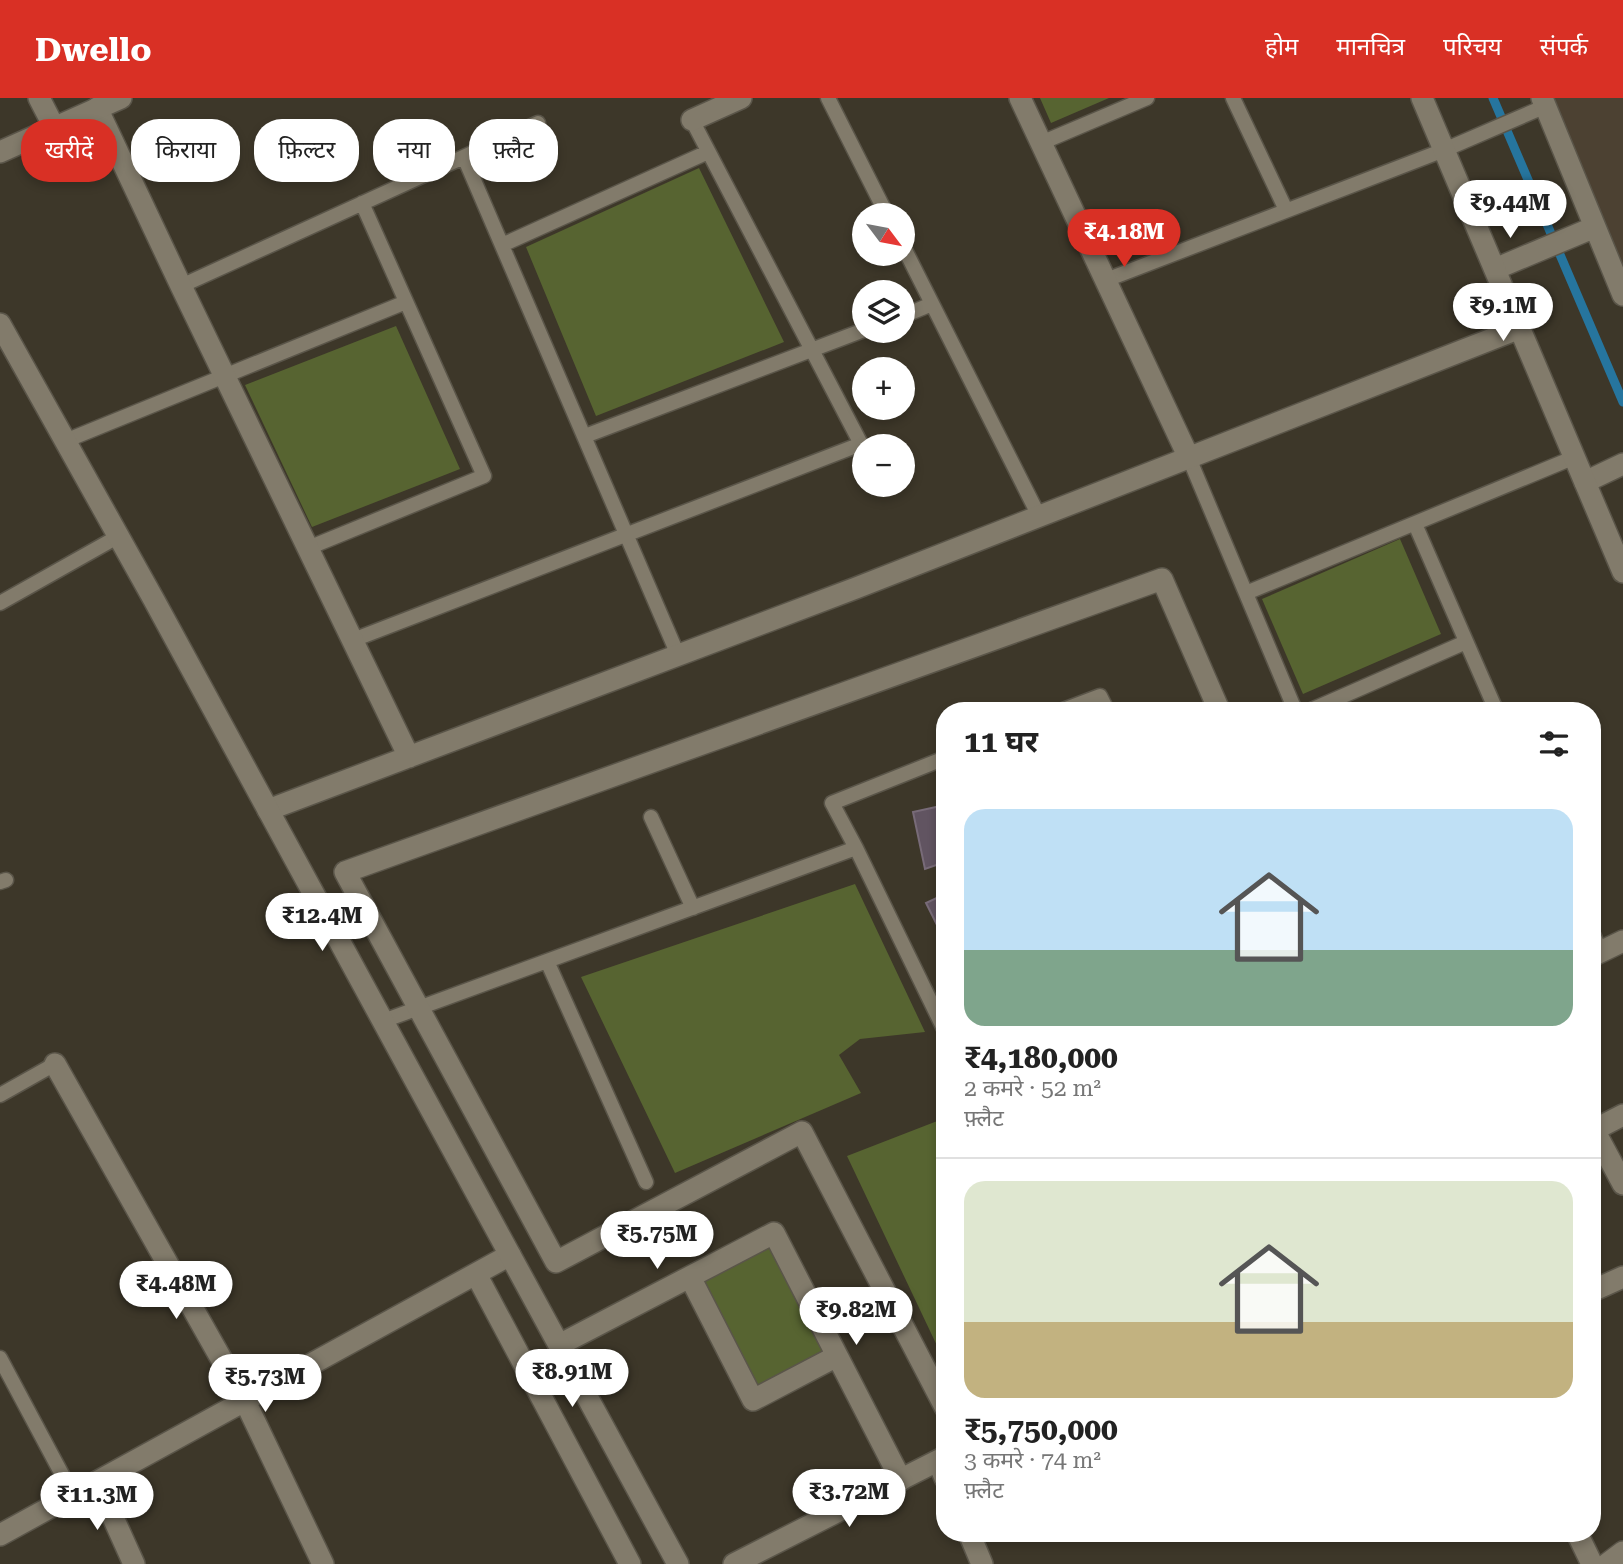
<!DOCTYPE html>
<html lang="hi">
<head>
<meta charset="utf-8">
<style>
  body { margin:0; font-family:"Roboto Serif","Noto Sans Devanagari",serif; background:#f6f6f6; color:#222; height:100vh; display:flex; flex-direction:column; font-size:26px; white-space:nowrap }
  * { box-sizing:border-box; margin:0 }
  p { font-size:23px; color:#767676 }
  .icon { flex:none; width:38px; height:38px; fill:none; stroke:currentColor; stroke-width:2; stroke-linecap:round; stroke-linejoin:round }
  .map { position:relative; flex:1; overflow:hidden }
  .sheet { position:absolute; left:936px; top:604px; width:665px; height:840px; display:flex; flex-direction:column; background:#fff; border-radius:28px; box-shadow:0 4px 10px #0003 }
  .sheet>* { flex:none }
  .hud { position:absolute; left:21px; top:21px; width:665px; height:63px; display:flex; gap:14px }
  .needle { width:46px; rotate:122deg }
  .tools { position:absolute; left:852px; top:105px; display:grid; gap:14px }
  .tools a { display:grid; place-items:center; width:63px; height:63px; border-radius:50%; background:#fff; box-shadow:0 4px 10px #0003; font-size:35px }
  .price { position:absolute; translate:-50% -60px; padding:0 16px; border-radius:24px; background:#fff; color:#222; font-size:23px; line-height:46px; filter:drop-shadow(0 2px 4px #0008) }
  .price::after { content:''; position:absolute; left:50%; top:42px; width:21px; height:16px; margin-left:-10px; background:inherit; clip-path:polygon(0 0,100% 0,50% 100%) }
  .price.selected { background:#d93025; color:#fff }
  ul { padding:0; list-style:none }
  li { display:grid; align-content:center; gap:14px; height:371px; padding:0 28px }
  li+li { border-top:2px solid #e0e0e0 }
  li span { display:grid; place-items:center; height:217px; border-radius:21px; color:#555 }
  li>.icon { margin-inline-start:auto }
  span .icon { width:126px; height:126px; fill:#fffc; stroke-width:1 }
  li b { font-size:30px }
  h2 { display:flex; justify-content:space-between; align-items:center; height:84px; padding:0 28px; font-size:30px }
  .chip { padding:0 24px; border-radius:28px; background:#fff; box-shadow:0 4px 10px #0003; font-size:24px; line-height:63px }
  .chip.selected { background:#d93025; color:#fff }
  header { display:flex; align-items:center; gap:42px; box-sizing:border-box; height:98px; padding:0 35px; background:#d93025; color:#fff }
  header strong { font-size:33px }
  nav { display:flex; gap:38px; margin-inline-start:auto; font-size:24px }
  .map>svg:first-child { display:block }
  .education { fill:#4c4132 }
  .green { fill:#576431 }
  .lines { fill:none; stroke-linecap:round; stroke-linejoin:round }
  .stream { stroke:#26759e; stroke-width:9 }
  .building { fill:#615461; stroke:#786b78; stroke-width:2 }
  .lane-casing { stroke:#5a5549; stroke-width:17 }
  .street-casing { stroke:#5a5549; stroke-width:24 }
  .secondary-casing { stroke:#5a5549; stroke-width:24 }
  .lane { stroke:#827b6b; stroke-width:14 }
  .street { stroke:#827b6b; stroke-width:21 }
  .secondary { stroke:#827b6b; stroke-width:21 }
</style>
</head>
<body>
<header>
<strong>Dwello</strong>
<nav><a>होम</a><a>मानचित्र</a><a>परिचय</a><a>संपर्क</a></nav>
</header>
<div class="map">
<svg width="1623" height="1466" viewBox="0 0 1623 1466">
  <rect width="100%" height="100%" fill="#3d3729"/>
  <!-- education -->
  <path class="education" d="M1538,0h85v196z"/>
  <!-- green -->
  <path class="green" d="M1040,0h69l-58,25z
    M699,70l85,174 -188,74 -70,-169z
    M396,228l64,143 -148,58 -67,-142z
    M1400,441l41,95 -138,60 -41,-95z
    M855,786l70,148 -65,7 -21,16 22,38 -186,80 -94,-196z
    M945,1020v232l-5,2 -93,-196z
    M772,1148l54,104 -68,36 -54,-105z"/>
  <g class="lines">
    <!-- stream -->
    <path class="stream" d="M1493,0l130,304"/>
  </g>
  <!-- building -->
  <path class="building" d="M945,707v57l-20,7 -12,-57z
    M945,796v47l-19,-38z"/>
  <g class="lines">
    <!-- lane casing -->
    <g class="lane-casing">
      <path id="lane" d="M828,0l59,117
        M1233,0l53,112
        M1041,45l106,-45
        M464,59l214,498
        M502,147l206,-93
        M903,148l136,270
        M1106,182l338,-130 102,-44
        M181,188l357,-163
        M903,218l29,-12
        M585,338l279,-106
        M65,343l341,-139
        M1189,360l106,252
        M1415,426l81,186
        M308,450l176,-72 -122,-273
        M1246,495l329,-136
        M0,505l119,-67
        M353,542l508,-196 -169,-324
        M1063,612l37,-14 7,14
        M1311,612l155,-68
        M945,660l-113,45 24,45 89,183
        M651,719l42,91
        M0,784l6,-2
        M1592,834l9,20
        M547,863l99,221
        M383,923l473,-173
        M0,997l55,-31
        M0,1260l73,137"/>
    </g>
    <!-- street casing -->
    <g class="street-casing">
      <path id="street" d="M39,0l15,29
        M1020,0l169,360
        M1542,0l81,197
        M97,10l84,178 228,471
        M692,22l49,-22
        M1495,171l100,-42
        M1585,384l38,-18
        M268,712l588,-222 664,-260
        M1592,858l31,-15
        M55,966l190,337 78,163
        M1594,1032l29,54
        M476,1176l154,290
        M690,1179l63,123 84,-44
        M1592,1193l31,-14
        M559,1247l215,-112 127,247
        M945,1309l-143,-275 -246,130 -211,-390 817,-293 57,131
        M938,1363l7,17
        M97,1384l37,82
        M969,1435l13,31
        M1577,1435l15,31
        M0,1437l510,-280
        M1607,1466l16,-12"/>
    </g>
    <!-- secondary casing -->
    <g class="secondary-casing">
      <path id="secondary" d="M1422,0l201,474
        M0,54l121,-54
        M0,226l154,276 524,964
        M1592,1033l31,-16
        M734,1466l211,-107"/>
    </g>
    <!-- lane -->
    <use href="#lane" class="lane"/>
    <!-- street -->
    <use href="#street" class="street"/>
    <!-- secondary -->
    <use href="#secondary" class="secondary"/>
  </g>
</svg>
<div class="tools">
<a><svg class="needle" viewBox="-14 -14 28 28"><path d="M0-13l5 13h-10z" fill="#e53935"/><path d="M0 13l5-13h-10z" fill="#767676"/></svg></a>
<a><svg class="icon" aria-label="layers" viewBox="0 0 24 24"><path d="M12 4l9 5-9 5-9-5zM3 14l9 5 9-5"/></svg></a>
<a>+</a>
<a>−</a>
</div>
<b class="price" style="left:1510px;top:142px">₹9.44M</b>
<b class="price selected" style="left:1124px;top:171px">₹4.18M</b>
<b class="price" style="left:1503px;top:245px">₹9.1M</b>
<b class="price" style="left:322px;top:855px">₹12.4M</b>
<b class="price" style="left:657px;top:1173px">₹5.75M</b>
<b class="price" style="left:176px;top:1223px">₹4.48M</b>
<b class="price" style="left:856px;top:1249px">₹9.82M</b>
<b class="price" style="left:572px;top:1311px">₹8.91M</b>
<b class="price" style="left:265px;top:1316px">₹5.73M</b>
<b class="price" style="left:849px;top:1431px">₹3.72M</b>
<b class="price" style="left:97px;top:1434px">₹11.3M</b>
<div class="hud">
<a class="chip selected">खरीदें</a>
<a class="chip">किराया</a>
<a class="chip">फ़िल्टर</a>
<a class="chip">नया</a>
<a class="chip">फ़्लैट</a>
</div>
<section class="sheet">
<h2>11 घर<svg class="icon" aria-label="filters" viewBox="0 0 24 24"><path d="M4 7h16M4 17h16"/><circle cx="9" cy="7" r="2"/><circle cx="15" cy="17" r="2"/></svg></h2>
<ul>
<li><span style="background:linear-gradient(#bfe0f5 65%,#7fa58c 0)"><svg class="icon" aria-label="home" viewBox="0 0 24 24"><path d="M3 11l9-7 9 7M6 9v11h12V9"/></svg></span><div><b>₹4,180,000</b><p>2 कमरे · 52 m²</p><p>फ़्लैट</p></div></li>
<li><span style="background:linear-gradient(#dfe7d0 65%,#c2b280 0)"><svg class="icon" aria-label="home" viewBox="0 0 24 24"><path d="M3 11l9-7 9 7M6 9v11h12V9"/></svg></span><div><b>₹5,750,000</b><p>3 कमरे · 74 m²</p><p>फ़्लैट</p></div></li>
</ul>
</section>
</div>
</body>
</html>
